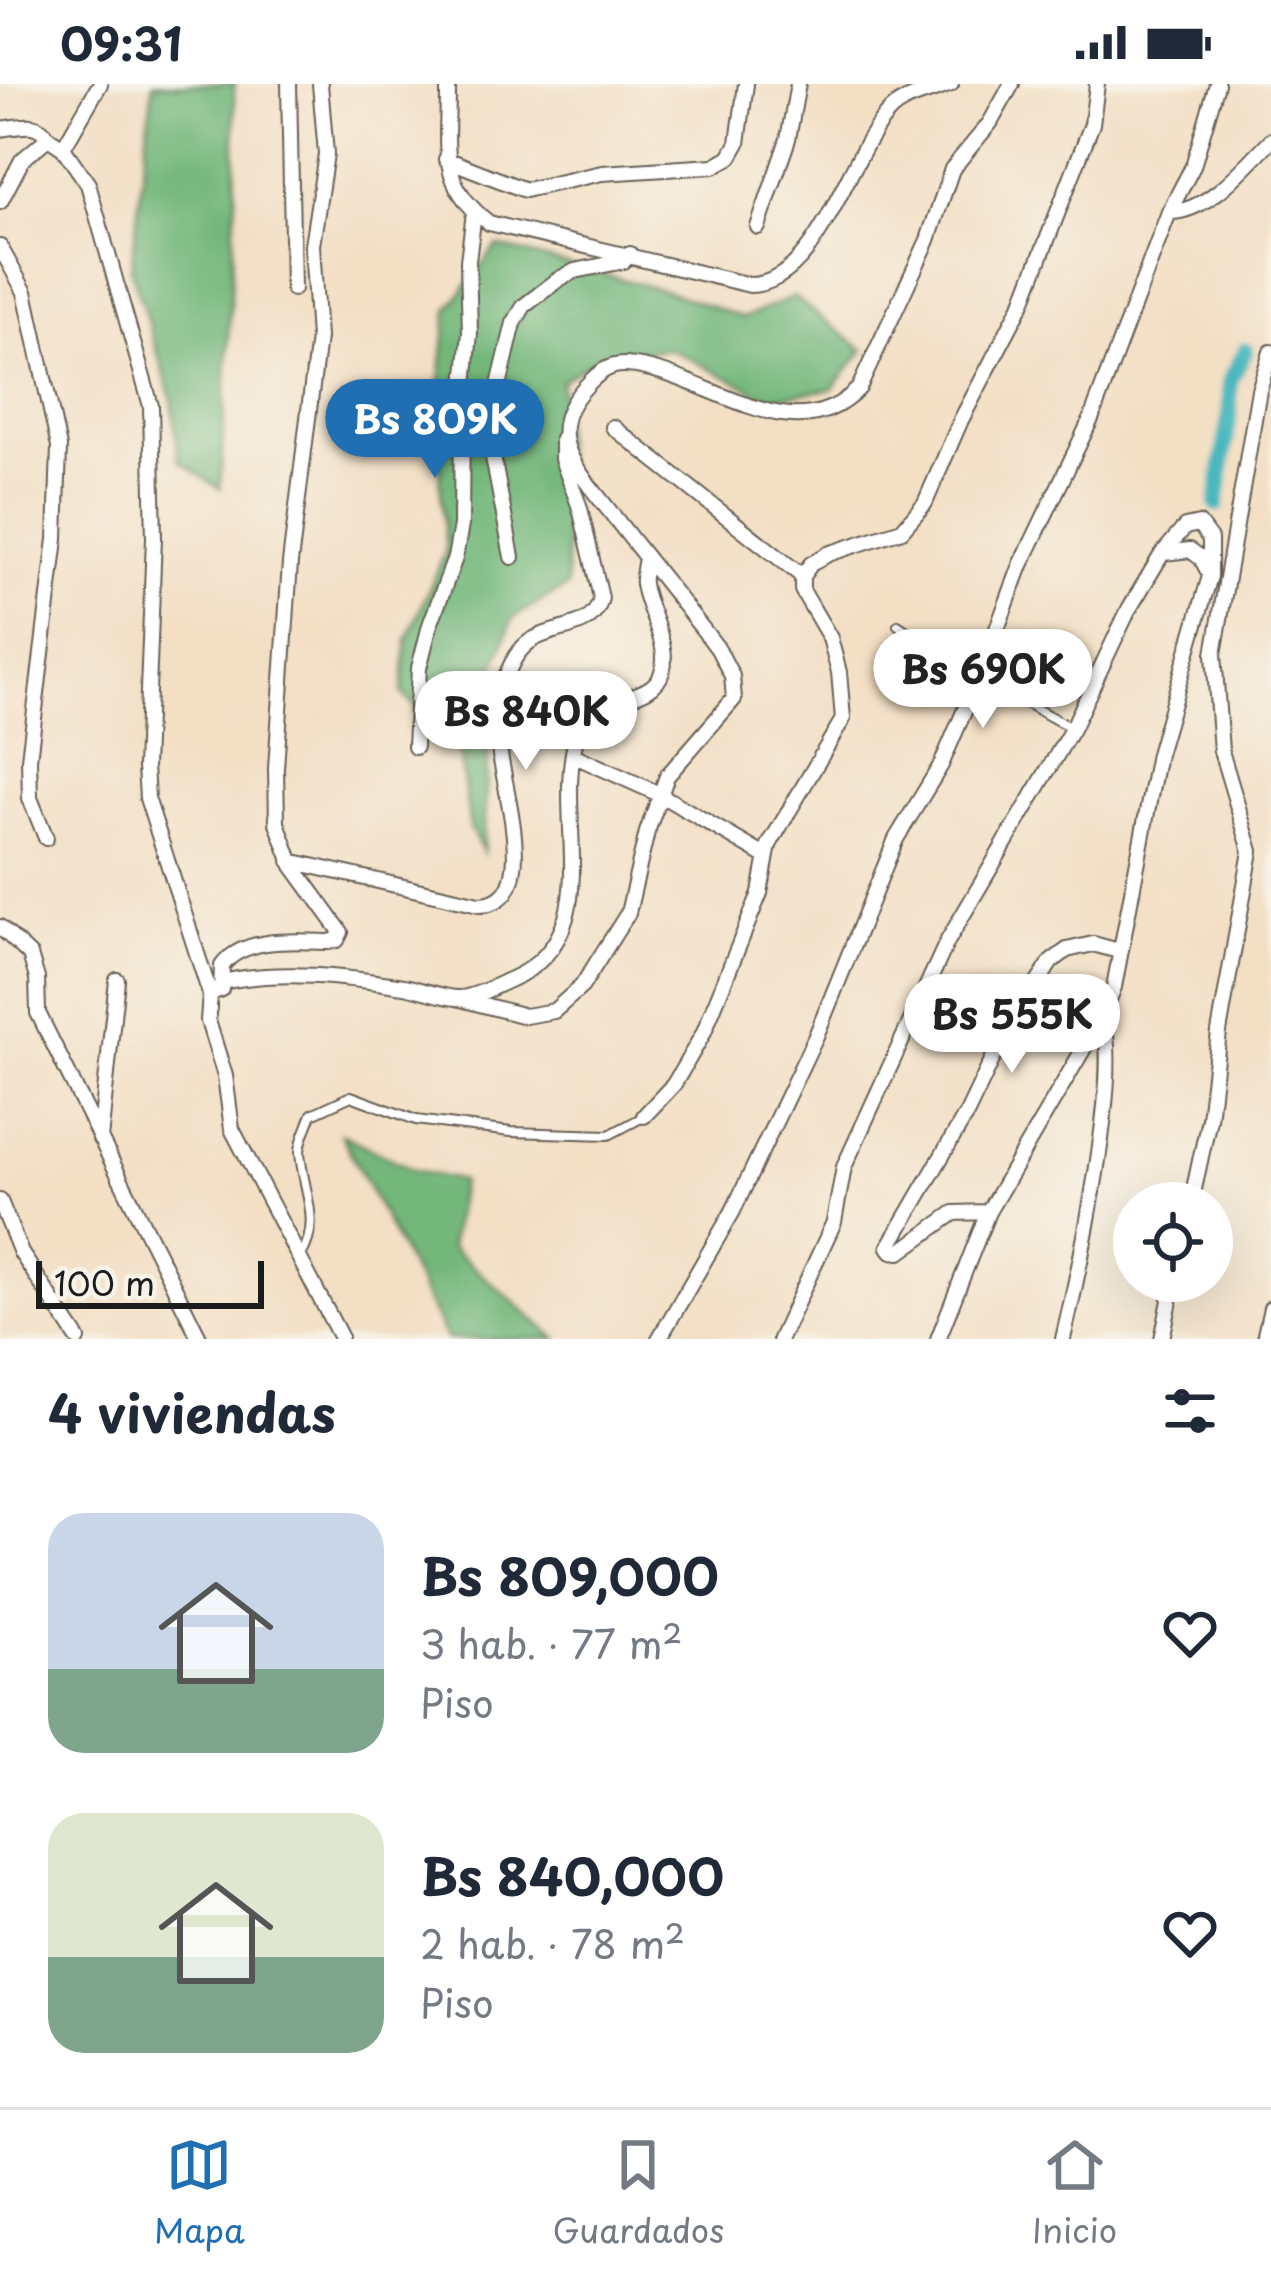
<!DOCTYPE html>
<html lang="es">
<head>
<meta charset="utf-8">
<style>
  body { margin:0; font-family:"Playpen Sans",sans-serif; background:#f2f2f3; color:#1f2937; height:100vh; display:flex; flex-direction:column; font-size:45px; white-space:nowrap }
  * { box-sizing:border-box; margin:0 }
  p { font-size:39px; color:#747a83 }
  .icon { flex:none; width:66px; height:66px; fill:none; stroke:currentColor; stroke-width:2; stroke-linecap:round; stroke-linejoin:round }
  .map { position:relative; height:1255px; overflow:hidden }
  .panel { display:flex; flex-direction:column; background:#fff; flex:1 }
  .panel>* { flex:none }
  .fabs { position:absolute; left:1113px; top:1098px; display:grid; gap:24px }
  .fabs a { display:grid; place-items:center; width:120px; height:120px; border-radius:50%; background:#fff; box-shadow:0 12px 48px #0002; font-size:60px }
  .scale { position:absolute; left:36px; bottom:30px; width:228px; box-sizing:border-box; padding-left:12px; border:6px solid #1c1c1c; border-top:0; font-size:33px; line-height:42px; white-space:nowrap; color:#1c1c1c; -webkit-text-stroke:9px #f7f3e8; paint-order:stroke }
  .price { position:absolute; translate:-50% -102px; padding:0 27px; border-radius:42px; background:#fff; color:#222; font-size:39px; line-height:78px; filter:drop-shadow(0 3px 6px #0008) }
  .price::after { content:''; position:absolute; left:50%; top:72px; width:36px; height:27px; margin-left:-18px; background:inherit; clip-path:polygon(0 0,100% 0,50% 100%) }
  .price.active { background:#1f6fb2; color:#fff }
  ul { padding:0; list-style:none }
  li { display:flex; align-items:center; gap:36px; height:300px; padding:0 48px }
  li span { display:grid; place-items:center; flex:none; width:336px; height:240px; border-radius:36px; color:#555 }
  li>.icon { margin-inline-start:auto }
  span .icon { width:144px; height:144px; fill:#fffc; stroke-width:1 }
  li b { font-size:51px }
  h2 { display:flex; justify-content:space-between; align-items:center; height:144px; padding:0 48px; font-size:51px }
  .status { display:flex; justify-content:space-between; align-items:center; height:84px; padding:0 60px; background:#fff; direction:ltr }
  .status svg { height:33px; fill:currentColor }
  .menu { display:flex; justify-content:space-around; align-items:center; height:168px; border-top:3px solid #e0e1e3; background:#fff; font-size:33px; color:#747a83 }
  .menu a { display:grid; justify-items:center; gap:6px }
  .menu .active { color:#1f6fb2 }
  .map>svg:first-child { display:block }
  .forest { fill:#73b77a; stroke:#486a4b; stroke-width:3 }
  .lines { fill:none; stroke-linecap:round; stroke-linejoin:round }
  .canal { stroke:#49b8bf; stroke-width:16 }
  .service-casing { stroke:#676057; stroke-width:12 }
  .minor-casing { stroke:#676057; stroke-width:18 }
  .service { stroke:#fff; stroke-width:8 }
  .minor { stroke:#fff; stroke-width:14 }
</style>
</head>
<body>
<div class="status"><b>09:31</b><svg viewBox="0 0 49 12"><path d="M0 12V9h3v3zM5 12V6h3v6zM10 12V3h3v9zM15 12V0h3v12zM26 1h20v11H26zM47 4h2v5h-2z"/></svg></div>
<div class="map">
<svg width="1271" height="1255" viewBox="0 0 1271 1255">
  <rect width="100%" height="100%" fill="#f7f3e8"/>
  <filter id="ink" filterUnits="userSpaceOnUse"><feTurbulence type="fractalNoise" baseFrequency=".00833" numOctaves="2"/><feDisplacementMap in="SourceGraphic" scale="24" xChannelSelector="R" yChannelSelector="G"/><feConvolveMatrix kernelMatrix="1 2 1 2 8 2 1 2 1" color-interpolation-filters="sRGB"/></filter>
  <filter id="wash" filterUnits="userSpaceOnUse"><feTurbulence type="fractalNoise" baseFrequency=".004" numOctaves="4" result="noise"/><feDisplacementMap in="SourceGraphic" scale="48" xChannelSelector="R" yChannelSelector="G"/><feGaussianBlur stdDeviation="2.7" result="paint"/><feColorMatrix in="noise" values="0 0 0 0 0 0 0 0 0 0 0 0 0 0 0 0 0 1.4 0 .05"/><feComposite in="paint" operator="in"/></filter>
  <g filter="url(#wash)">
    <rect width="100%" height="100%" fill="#f3dfc4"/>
    <!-- forest -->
    <path class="forest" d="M153,0h81l2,114 -16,291 -41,-29 -7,-61 -41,-130z
      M497,162l173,46 73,26 51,-21 70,53 -32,39 -63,9 -99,-49 -70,6 -39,26 6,206 -54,31 -21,56 -9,178 -13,-25 -11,-78 -57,-55 5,-54 39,-89 -11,-126 13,-115z
      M341,1050l73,36 47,11 -11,66 107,92h-110z"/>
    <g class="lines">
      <!-- canal -->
      <path class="canal" d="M1217,420l13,-91v-33l16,-30"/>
    </g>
  </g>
  <g filter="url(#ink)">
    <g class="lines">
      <!-- service casing -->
      <g class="service-casing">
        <path id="service" d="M898,541l81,52 92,51
          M300,1173c23,-34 2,-69 0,-105 0,-12 8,-26 12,-38l39,-18 65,24 95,12 98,3 34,-18"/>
      </g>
      <!-- minor casing -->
      <g class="minor-casing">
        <path id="minor" d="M289,0l4,205
          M448,0c1,59 -13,98 41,139l261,62c70,-1 98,-134 141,-175 15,-14 41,-18 60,-26
          M0,45c19,-2 38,-10 48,9l-26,22 -22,42
          M48,54l15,10 25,36 63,222 3,132 -9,229 2,31 63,196 -2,27 17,55 7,53 108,207
          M63,64l37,-64
          M446,75l79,31 77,-17 112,-7 16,-9 8,-14 8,-59
          M1169,128c39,1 77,-47 102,-72
          M758,143l30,-88 10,-55
          M0,163l25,45 34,155 -3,92 -27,220 1,39 16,40
          M613,343l189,149
          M1164,469l26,-3 11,8 7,13
          M512,473l-24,-126 26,-108 10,-17 35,-27 16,-8 49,-10 6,-7
          M415,663l4,-79 11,-43 25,-67 6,-33 1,-109 8,-83 -2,-72 6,-49
          M573,671l86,39 106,62
          M290,777l189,43c71,0 14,-140 18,-182 2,-27 11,-69 37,-83 24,-14 60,-8 67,-41l-21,-90 -18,-49v-20
          M0,843l30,28 7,23 1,35 162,326
          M222,898c59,-13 122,-5 182,4 17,3 37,11 53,12 15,1 38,-12 52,-18 104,-44 41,-166 69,-247 14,-41 74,-27 84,-61 9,-28 -15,-60 -19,-88 -1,-8 2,-18 3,-27
          M210,910l11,-5 1,-23c21,-30 74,-25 107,-24l8,-2 4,-8 -48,-66 -16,-43 -1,-55 14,-205 28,-225 -6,-93 14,-91 -6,-70
          M457,914l68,18 29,-5 28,-25 46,-73 19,-81 20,-56 67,-77 -2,-23 -14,-27c-33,-44 -69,-87 -103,-131 -34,-45 -78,-82 -28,-133 11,-12 22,-21 39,-20 75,4 166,94 233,23l69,-148 24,-71 38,-46 22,-39
          M644,1032l30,-32 29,-50 57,-141 9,-48 74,-126 -4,-47 -9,-34 -28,-48v-14l9,-12 17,-10 74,-24 23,-27 36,-83 62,-118 69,-178 5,-40
          M100,1055l17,-159
          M0,1117l21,52 57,86
          M1191,1119l18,-84 10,-87 32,-181 -30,-100 -7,-97 45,-264 12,-38
          M988,1128l-34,1 -54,39 -8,-1 -3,-4 78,-134 36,-76 48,-75 16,-12 26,-6 26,7
          M659,1255l74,-128 83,-175 80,-197 45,-74 38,-88 42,-112 70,-146 78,-207 24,-46 24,-82
          M780,1255l54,-117 10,-55 103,-225 125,-213 57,-120 33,-55 23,-27 14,-3 11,15v37l-52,178 -44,233 -13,32 -113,193 -50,127
          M1063,1255c13,-55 62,-279 38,-320
          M1162,1255l12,-58
          M1264,1255l7,-31"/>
      </g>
      <!-- service -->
      <use href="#service" class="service"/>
      <!-- minor -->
      <use href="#minor" class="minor"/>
    </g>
  </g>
</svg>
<div class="fabs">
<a><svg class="icon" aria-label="locate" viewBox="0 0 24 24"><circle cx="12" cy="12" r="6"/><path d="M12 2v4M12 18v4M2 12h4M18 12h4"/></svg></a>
</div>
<div class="scale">100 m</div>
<b class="price active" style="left:435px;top:397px">Bs 809K</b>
<b class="price" style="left:983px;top:647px">Bs 690K</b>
<b class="price" style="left:526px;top:689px">Bs 840K</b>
<b class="price" style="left:1012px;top:992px">Bs 555K</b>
</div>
<section class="panel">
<h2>4 viviendas<svg class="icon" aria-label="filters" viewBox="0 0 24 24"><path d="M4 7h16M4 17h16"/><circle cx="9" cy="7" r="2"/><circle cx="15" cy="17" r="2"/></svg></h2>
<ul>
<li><span style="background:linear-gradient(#c9d6e8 65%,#7fa58c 0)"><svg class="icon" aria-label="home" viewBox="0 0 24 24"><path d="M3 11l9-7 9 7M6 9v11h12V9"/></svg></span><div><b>Bs 809,000</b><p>3 hab. · 77 m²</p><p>Piso</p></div><svg class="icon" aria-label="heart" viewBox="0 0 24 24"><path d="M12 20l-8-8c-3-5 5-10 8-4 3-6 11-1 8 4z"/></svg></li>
<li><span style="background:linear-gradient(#dfe7d0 60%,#7fa58c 0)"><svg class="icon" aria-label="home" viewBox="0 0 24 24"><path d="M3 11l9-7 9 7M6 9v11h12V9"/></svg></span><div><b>Bs 840,000</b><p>2 hab. · 78 m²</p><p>Piso</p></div><svg class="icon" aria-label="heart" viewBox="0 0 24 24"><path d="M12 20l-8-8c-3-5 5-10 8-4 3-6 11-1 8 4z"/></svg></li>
</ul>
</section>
<nav class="menu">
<a class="active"><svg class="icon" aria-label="map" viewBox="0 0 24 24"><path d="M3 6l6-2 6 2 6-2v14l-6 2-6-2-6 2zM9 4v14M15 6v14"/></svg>Mapa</a>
<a><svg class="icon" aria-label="saved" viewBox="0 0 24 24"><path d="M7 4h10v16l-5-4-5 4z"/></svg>Guardados</a>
<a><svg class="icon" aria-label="home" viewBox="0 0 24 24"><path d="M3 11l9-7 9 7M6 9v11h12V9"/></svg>Inicio</a>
</nav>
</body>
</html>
